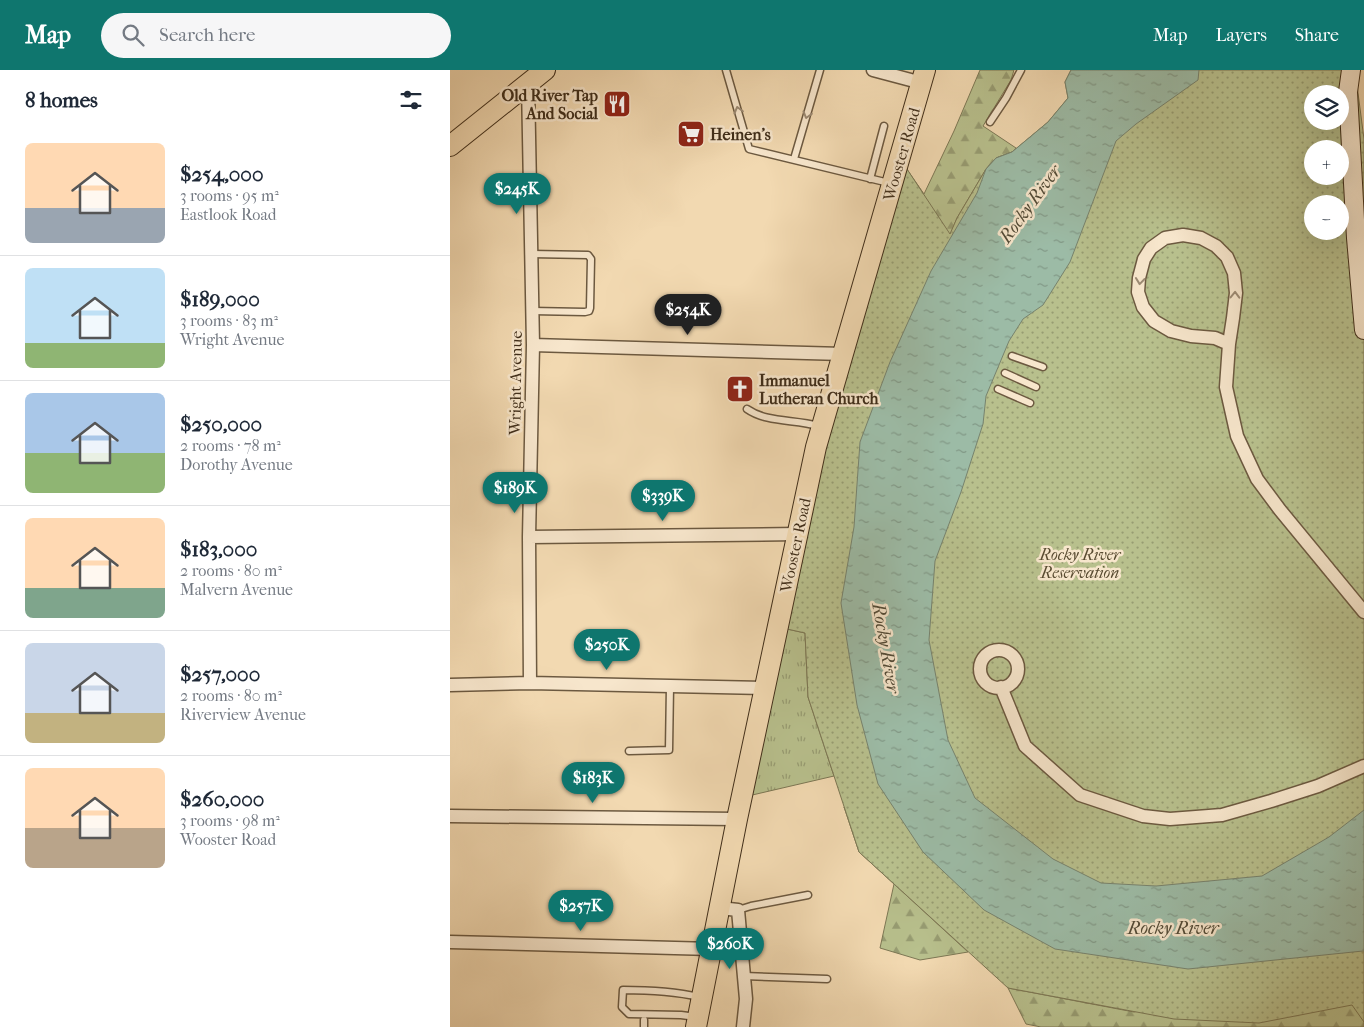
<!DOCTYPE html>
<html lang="en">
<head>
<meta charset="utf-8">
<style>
  body { margin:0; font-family:"IM FELL French Canon",serif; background:#f6f6f7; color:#1f2937; height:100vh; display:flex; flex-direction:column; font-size:19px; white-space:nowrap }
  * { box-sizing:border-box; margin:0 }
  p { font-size:16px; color:#747a83 }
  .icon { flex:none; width:28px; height:28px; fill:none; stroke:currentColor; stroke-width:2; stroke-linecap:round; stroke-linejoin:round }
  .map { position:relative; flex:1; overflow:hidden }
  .panel { display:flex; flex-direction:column; background:#fff; width:450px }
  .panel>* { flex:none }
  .fabs { position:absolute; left:854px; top:15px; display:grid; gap:10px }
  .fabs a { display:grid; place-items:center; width:45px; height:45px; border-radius:50%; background:#fff; box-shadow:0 5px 20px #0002; font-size:25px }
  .price { position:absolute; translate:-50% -42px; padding:0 11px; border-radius:18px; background:#0f766e; color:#fff; font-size:16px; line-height:32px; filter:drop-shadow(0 1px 2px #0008) }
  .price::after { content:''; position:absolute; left:50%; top:30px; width:15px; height:11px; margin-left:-8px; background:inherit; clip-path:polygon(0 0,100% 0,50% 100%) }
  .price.on { background:#222; color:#fff }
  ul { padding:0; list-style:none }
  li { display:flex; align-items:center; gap:15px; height:125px; padding:0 25px }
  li+li { border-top:1px solid #e0e1e3 }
  li span { display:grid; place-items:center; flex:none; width:140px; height:100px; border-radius:8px; color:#555 }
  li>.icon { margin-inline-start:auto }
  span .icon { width:60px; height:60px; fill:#fffc; stroke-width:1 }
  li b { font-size:21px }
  h2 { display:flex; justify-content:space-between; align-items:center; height:60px; padding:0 25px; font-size:21px }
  header { display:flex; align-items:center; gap:30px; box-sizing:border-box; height:70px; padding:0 25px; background:#0f766e; color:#fff }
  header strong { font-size:24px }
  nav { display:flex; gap:28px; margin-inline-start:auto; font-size:18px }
  .search { width:350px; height:45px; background:#f6f6f7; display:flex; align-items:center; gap:12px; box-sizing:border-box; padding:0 18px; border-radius:28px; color:#747a83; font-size:19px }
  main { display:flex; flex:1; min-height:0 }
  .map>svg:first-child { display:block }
  .grass { fill:url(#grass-tufts); stroke:#7c7754 }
  .forest { fill:url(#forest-firs); stroke:#7c7754 }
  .park { fill:url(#park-dots); stroke:#7c7754; fill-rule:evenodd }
  .water { fill:url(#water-ripples); stroke:#77836e }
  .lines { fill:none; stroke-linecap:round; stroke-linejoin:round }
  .lane-casing { stroke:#6c5940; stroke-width:9 }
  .street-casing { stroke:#6c5940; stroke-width:15 }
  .secondary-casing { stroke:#402e1a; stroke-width:20 }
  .primary-casing { stroke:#402e1a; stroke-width:22 }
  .lane { stroke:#f7e6cc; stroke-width:6 }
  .street { stroke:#f7e6cc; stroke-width:12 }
  .secondary { stroke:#f7e6cc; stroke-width:18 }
  .primary { stroke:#f2d9b1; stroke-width:20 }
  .oneway { stroke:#9c8a73 }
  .labels { text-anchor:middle; stroke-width:5; stroke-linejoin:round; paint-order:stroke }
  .poi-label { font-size:16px; font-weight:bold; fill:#402e1a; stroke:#f7e6cc; text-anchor:start }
  .street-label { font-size:16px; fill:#402e1a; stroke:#f7e6cc }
  .park-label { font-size:16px; font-style:italic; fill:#584b31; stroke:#f7e6cc }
  .water-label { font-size:18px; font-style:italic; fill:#524a36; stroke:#f7e6cc }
</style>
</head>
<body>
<header>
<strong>Map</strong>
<div class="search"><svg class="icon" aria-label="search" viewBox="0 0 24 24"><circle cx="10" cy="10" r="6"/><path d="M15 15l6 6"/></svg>Search here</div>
<nav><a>Map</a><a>Layers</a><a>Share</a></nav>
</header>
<main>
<section class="panel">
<h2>8 homes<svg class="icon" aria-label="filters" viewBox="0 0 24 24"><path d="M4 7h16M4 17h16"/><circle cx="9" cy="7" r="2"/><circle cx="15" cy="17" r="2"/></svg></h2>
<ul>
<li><span style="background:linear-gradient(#ffd9b3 65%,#9aa5b1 0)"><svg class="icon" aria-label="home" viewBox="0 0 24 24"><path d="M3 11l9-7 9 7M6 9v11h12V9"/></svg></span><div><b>$254,000</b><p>3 rooms · 95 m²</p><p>Eastlook Road</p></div></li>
<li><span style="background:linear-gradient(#bfe0f5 75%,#8fb573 0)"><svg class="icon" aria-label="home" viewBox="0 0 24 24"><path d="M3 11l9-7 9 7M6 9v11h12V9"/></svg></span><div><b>$189,000</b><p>3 rooms · 83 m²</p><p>Wright Avenue</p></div></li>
<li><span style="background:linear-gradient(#a9c7e8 60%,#8fb573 0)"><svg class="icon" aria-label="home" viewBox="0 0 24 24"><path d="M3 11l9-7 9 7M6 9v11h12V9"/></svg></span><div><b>$250,000</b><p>2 rooms · 78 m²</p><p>Dorothy Avenue</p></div></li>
<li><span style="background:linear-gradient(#ffd9b3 70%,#7fa58c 0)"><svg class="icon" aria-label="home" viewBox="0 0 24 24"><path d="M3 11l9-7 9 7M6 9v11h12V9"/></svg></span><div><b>$183,000</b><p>2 rooms · 80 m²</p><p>Malvern Avenue</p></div></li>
<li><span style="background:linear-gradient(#c9d6e8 70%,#c2b280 0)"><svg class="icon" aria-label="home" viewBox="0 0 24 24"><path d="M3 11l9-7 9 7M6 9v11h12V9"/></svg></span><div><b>$257,000</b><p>2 rooms · 80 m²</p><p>Riverview Avenue</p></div></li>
<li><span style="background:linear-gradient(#ffd9b3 60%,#b9a48a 0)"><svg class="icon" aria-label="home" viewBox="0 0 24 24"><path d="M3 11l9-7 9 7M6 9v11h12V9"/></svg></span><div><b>$260,000</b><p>3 rooms · 98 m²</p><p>Wooster Road</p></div></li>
</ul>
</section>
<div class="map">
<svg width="914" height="957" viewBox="0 0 914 957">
  <defs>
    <pattern id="grass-tufts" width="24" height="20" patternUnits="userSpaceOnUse" patternTransform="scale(1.25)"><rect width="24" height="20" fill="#b8c08d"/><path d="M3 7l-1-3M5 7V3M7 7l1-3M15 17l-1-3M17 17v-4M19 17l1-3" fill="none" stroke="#979c72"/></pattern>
    <pattern id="forest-firs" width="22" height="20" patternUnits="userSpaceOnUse" patternTransform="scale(1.25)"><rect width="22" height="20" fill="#b8c08d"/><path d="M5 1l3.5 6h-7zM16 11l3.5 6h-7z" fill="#979c72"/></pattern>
    <pattern id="park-dots" width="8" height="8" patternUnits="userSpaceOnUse" patternTransform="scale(1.25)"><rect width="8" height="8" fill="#b8c08d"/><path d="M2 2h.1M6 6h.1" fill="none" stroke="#979c72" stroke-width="1.8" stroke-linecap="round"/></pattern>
    <pattern id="water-ripples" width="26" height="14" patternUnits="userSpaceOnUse" patternTransform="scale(1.25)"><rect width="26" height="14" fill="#9cbba6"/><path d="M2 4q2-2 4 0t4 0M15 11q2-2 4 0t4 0" fill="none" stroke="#819886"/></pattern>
  </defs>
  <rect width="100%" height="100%" fill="#f2d9b1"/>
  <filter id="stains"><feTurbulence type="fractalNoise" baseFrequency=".004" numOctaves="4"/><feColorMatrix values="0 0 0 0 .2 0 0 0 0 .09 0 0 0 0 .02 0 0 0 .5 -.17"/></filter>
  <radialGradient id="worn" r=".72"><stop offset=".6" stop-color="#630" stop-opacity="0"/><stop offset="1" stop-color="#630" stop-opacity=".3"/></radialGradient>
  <!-- grass -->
  <path class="grass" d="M328,557l27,6 3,64 26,79 -86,20z"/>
  <!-- forest -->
  <path class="forest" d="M530,0h34l-3,10 -28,46 33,22 -4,4 -16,6 -10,11 -29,49 -7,17 -4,-5 -40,-62 18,26 30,-63z
    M394,737l22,38 28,39 74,68 -48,8 -40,-12 14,-64 -35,-32z
    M914,881v76h-323l-15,-3 -18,-36 126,24z"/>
  <!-- park -->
  <path class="park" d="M621,0h284l9,69v883l-12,-17 -93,18 -85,-4 -166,-31 -149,-136 -51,-155 -3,-64 -27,-6 123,-467 49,74 7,-16 29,-49 10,-11 16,-6 36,-30 20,-24 -3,-16zM862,24h28v27h-28zM862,79h28v27h-28zM862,134h28v27h-28z"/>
  <!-- water -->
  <path class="water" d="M621,0h128l-1,10 -62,44 -20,17 -46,121 -27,43 -20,14 -14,22 -23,55 -3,28 -22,68 -26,69 -6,79 19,100 27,58 78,61 48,24 55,3 106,-10 67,-39 35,-27v141h-1l-175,18 -133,-20 -71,-39 -61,-58 -45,-68 -21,-79 -16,-102 13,-76 6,-85 30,-80 41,-91 46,-78 9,-24 10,-11 16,-6 36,-30 20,-24 -3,-16z"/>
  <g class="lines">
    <!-- lane casing -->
    <g class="lane-casing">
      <path id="lane" d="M276,0l23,79 140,34
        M540,52l16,-24 15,-28
        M344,89l26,-89
        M420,109l14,-53
        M81,184l57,1 3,4 -1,49 -1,3 -4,1 -53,-1
        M562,286l31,11
        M555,303l31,14
        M548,319l32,14
        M297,339c20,14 48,10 71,17
        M179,681l40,-1 1,-64
        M288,840l13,-4 57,-11
        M294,906l83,3
        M246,947l-15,-2 -52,-1 -7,-7 1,-17c26,0 50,1 76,7
        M194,957v-7"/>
    </g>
    <!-- street casing -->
    <g class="street-casing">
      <path id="street" d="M423,0l49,13
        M78,14l5,261 -4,192 1,146
        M779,274l-14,-6 -24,-2 -20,-5 -17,-10 -11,-14 -5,-15 1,-14 5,-19 7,-11 14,-10 18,-3 18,3 15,8 11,11 7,16 2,20 -3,25 -4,26 -3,43 11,49 20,43 23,31 84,102
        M83,275l310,9
        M79,467l269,-3
        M530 599a19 19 0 1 1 38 0a19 19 0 1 1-38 0Z
        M0,615l80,-2 234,5
        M551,617l24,59 55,49 63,21 27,3 52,-4 49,-14 47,-15 46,-20
        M0,746l287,3
        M270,838l18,2 8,89 -3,28
        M0,872l262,7"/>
    </g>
    <!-- secondary casing -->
    <g class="secondary-casing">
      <path id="secondary" d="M901,0l-3,22 8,146 8,92"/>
    </g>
    <!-- primary casing -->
    <g class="primary-casing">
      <path id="primary" d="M0,76l95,-76
        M246,957l41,-208 79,-372 109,-377"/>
    </g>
    <!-- lane -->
    <use href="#lane" class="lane"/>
    <!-- street -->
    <use href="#street" class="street"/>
    <!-- secondary -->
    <use href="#secondary" class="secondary"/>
    <!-- primary -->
    <use href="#primary" class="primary"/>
  </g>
  <!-- one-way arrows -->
  <defs><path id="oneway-chevron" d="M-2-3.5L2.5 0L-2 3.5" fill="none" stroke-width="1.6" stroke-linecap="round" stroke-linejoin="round" transform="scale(1.25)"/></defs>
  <g class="oneway">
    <use href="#oneway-chevron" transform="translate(288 40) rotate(-105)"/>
    <use href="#oneway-chevron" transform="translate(357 45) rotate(106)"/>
    <use href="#oneway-chevron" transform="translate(690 211) rotate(96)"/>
    <use href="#oneway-chevron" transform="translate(785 225) rotate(-89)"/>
  </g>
  <!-- icons -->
  <defs>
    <g id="restaurant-square" transform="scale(1.4375)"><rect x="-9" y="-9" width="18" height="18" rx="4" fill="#8f2418" stroke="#f7e6cc"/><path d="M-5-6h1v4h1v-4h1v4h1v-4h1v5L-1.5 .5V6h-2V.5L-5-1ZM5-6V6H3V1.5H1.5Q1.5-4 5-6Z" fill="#fff"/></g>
    <g id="supermarket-square" transform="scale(1.4375)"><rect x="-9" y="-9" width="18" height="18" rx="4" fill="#8f2418" stroke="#f7e6cc"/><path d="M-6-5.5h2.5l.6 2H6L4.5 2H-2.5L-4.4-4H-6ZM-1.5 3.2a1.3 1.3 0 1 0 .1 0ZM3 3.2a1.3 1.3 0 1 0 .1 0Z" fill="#fff"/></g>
    <g id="church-square" transform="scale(1.4375)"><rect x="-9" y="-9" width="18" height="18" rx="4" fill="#8f2418" stroke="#f7e6cc"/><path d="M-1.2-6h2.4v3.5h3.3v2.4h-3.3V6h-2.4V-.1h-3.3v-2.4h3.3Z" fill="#fff"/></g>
  </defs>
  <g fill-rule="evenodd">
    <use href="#restaurant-square" x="167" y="34"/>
    <use href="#supermarket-square" x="241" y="64"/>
    <use href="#church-square" x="290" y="319"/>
  </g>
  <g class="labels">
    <!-- poi labels -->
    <g class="poi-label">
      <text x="148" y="31" text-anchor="end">Old River Tap<tspan x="148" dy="18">And Social</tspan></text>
      <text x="260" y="70">Heinen's</text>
      <text x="309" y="316">Immanuel<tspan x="309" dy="18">Lutheran Church</tspan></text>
    </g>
    <!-- street labels -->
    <g class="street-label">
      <text transform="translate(451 84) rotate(-74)" y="6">Wooster Road</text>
      <text transform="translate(65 313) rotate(-89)" y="6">Wright Avenue</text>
      <text transform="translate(345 475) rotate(-78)" y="6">Wooster Road</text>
    </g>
    <!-- park labels -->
    <g class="park-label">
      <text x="630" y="490">Rocky River<tspan x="630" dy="18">Reservation</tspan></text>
    </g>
    <!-- water labels -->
    <g class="water-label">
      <text transform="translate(580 134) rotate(-54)" y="6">Rocky River</text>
      <text transform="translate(436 578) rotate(80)" y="6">Rocky River</text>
      <text x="723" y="864">Rocky River</text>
    </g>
  </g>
  <rect width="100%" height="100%" filter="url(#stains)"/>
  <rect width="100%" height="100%" fill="url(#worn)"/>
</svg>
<div class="fabs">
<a><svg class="icon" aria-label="layers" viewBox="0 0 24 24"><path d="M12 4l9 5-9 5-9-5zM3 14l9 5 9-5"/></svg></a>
<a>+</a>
<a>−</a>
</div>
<b class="price" style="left:67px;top:145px">$245K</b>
<b class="price on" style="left:238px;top:266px">$254K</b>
<b class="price" style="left:65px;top:444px">$189K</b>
<b class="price" style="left:213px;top:452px">$339K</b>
<b class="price" style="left:157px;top:601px">$250K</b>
<b class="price" style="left:143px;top:734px">$183K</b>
<b class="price" style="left:131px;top:862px">$257K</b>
<b class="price" style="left:280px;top:900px">$260K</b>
</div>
</main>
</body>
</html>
